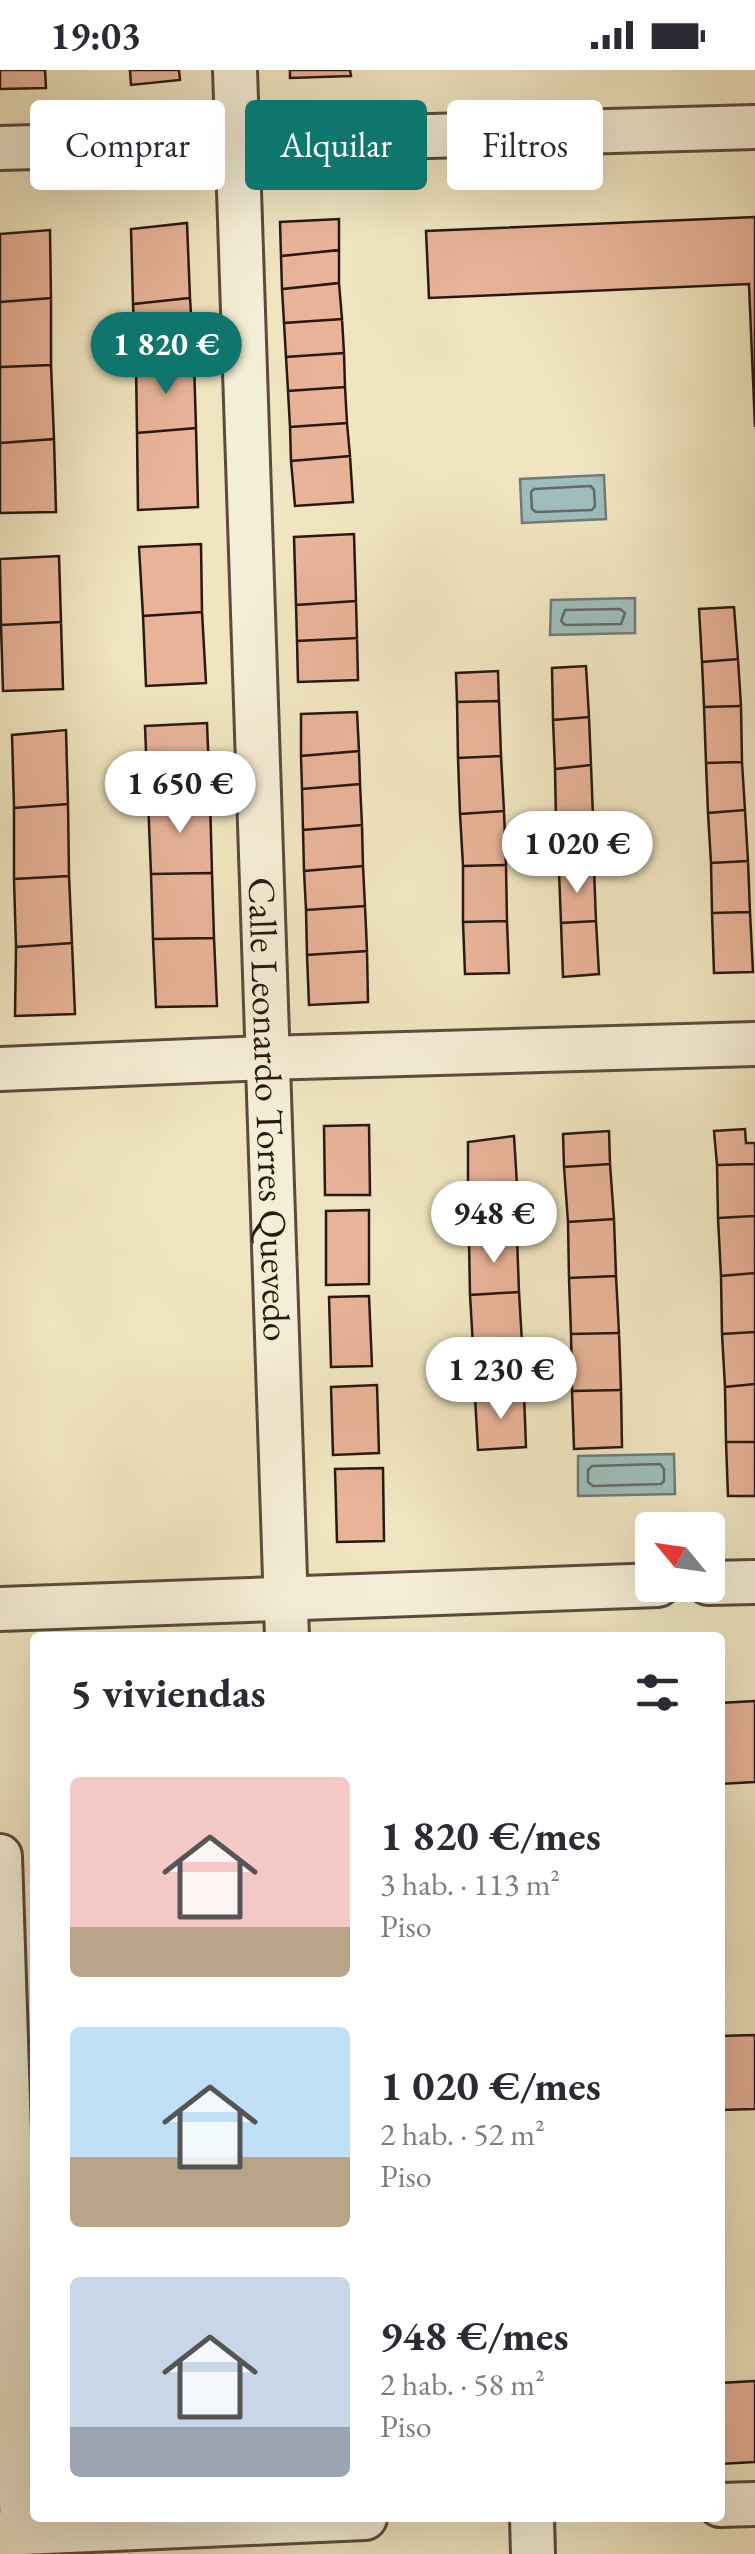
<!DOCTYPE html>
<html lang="es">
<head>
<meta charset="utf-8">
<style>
  body { margin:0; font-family:"EB Garamond",serif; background:#f2f2f3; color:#2b2b33; height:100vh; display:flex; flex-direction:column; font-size:38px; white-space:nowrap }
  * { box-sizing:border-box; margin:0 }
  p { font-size:32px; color:#7c7c81 }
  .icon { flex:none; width:55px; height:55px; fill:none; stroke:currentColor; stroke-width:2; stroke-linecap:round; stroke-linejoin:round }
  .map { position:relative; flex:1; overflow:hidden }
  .drawer { position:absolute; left:30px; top:1562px; width:695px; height:890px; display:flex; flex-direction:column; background:#fff; border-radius:10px; box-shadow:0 10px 40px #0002 }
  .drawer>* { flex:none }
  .guide { position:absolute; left:30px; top:30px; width:695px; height:90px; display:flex; gap:20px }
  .needle { width:65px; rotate:299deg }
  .buttons { position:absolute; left:635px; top:1442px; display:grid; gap:20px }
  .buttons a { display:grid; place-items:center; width:90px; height:90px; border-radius:10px; background:#fff; box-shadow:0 10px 40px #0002; font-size:50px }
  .price { position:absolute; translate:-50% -85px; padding:0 22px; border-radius:35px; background:#fff; color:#222; font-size:32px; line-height:65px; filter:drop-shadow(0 2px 5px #0008) }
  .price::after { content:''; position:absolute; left:50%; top:60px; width:30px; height:22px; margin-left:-15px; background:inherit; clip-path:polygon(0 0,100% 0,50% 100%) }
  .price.on { background:#0f766e; color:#fff }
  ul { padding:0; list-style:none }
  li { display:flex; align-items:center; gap:30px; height:250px; padding:0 40px }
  li span { display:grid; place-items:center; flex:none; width:280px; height:200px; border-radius:10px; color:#555 }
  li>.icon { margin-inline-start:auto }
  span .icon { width:120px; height:120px; fill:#fffc; stroke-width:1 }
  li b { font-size:42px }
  h2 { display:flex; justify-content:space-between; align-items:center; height:120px; padding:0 40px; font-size:42px }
  .pill { padding:0 35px; border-radius:10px; background:#fff; box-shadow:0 10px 40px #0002; font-size:35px; line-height:90px }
  .pill.on { background:#0f766e; color:#fff }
  .status { display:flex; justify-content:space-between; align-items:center; height:70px; padding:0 50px; background:#fff; direction:ltr }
  .status svg { height:28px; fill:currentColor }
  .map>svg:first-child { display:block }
  .water { fill:#9ebdbc; stroke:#707b77; stroke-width:2.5 }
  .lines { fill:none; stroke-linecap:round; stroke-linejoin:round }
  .shore { stroke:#646a66; stroke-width:2.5 }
  .building { fill:#e8b399; stroke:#2a1810; stroke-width:2.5 }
  .minor-casing { stroke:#5c4b3c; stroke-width:48 }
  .minor { stroke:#f5eed6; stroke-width:42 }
  .labels { text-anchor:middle; stroke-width:9; stroke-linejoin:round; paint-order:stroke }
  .street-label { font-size:38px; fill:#2a1810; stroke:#f5eed6 }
</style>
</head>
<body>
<div class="status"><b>19:03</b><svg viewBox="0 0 49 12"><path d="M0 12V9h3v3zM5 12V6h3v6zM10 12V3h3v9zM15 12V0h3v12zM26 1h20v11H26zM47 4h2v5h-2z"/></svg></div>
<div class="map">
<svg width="755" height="2484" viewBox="0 0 755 2484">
  <rect width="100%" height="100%" fill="#f0e5c0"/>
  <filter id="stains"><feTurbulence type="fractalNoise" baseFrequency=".002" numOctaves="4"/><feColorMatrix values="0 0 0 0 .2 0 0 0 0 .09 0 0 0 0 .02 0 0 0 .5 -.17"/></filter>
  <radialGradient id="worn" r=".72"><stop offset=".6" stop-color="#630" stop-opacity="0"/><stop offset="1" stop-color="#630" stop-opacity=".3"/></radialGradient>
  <!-- water -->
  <path class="water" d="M604,405l2,44 -84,4 -2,-44z
    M635,528v35l-85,2 1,-35z
    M674,1384l1,40 -97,2v-40z"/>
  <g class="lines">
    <!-- shore -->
    <path class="shore" d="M591,416l3,4 1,16 -3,4 -56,2 -4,-3 -1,-17 3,-3z
      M620,539l5,4 -4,11 -56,1 -4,-4 4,-11z
      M660,1394l4,5v12l-3,3 -68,2 -5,-4v-12l4,-4z"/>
  </g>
  <!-- building -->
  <path class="building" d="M0,0h45l1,18 -46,1z
    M130,0h49l1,10 -49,5z
    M290,0h60l1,6 -61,2z
    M755,147v210l-6,-143 -320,14 -3,-67z
    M339,149v31l-58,6 -1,-34z
    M187,153l3,75 -57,6 -2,-75z
    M50,160l1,68 -51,4v-68z
    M339,180v33l-57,6 -1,-33z
    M339,213l3,36 -58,4 -2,-34z
    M51,228v67l-51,2v-65z
    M190,228l4,64 -58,3 -3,-61z
    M342,249l2,34 -58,4 -2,-34z
    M344,283l1,34 -57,4 -2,-34z
    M194,292l2,66 -59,5 -1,-68z
    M51,295l3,74 -54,4v-76z
    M345,317l2,36 -57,4 -2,-36z
    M347,353l3,33 -59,5 -1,-34z
    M196,358l2,79 -60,3 -1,-77z
    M54,369l2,73 -56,1v-70z
    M350,386l3,46 -58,4 -4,-45z
    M354,464l2,67 -60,4 -2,-68z
    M201,474l1,68 -59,4 -4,-69z
    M59,486l2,66 -60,3 -1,-66z
    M356,531l1,37 -60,3 -1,-36z
    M734,537l4,52 -36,3 -3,-53z
    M202,542l4,71 -60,3 -3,-70z
    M61,552l2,67 -60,2 -2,-66z
    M357,568l1,42 -60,2 -1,-41z
    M738,589l3,47 -37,1 -2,-45z
    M586,596l3,51 -36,3 -1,-52z
    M498,601l1,30 -42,1 -1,-29z
    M499,631l2,55 -43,2 -1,-56z
    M741,636l1,56 -36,1 -2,-56z
    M357,642l2,39 -58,5v-42z
    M589,647l2,48 -36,4 -2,-49z
    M207,653l3,75 -62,2 -3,-74z
    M66,660l2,74 -54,4 -2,-73z
    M359,681l1,33 -58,5 -1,-33z
    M501,686l3,55 -44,3 -2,-56z
    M742,692l3,48 -37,3 -2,-50z
    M591,695l2,52 -37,4 -1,-52z
    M360,714l2,41 -59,5 -1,-41z
    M210,728l2,75 -61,1 -3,-74z
    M68,734l1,72 -55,3v-71z
    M745,740l3,51 -37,2 -3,-50z
    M504,741l2,54 -43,1 -3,-52z
    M593,747l1,52 -35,2 -3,-50z
    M362,755l1,41 -59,5 -1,-41z
    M748,791l2,51 -38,1 -1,-50z
    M506,795l1,56 -44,1v-56z
    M363,796l2,40 -59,4 -2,-39z
    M594,799l2,52 -35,2 -2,-52z
    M212,803l2,65 -61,1 -2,-65z
    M69,806l3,67 -56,4 -2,-68z
    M365,836l2,45 -60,4 -1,-45z
    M750,842l3,60 -39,1 -2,-60z
    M507,851l2,52 -44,1 -2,-52z
    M596,851l3,53 -36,3 -2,-54z
    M214,868l3,68 -61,1 -3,-68z
    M72,873l3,71 -60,2 1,-69z
    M367,881l1,51 -59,3 -2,-50z
    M369,1055l1,70h-45l-1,-69z
    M745,1059l1,14h9v21l-38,1 -3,-34z
    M609,1061l1,33 -46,3 -1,-33z
    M514,1066l3,49 -49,5v-48z
    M610,1094l4,55 -46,3 -4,-55z
    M755,1094v52l-37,2 -1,-53z
    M517,1115v52l-48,4 -1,-51z
    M369,1140v74l-43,1v-74z
    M755,1146v57l-34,3 -3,-58z
    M614,1149l2,57 -47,2 -1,-56z
    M517,1167l2,55 -49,3 -1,-54z
    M755,1203v59l-33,2 -1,-58z
    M616,1206l3,57 -48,1 -2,-56z
    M519,1222l3,51 -49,3 -3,-51z
    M369,1226l3,70 -41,1 -2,-70z
    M755,1262v52l-30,3 -3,-53z
    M619,1263l2,57 -49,1 -1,-57z
    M522,1273l2,51 -49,3 -2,-51z
    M755,1314v58h-29l-1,-55z
    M377,1315l2,68 -46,2 -2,-68z
    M621,1320l1,57 -48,2 -2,-58z
    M524,1324l2,53 -48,3 -3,-53z
    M726,1372h29v54h-27z
    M383,1398l1,73 -47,1 -2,-73z
    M755,1631v81l-35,2v-81z
    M755,1965v74l-35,1v-74z
    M755,2311v81l-35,2v-81z"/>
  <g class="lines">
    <!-- minor casing -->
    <g class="minor-casing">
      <g id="minor">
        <path id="s1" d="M235,0l52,1568"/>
        <path d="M0,78l755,-21"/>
        <path d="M0,999l265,-11 490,-14"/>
        <path d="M708,1513l47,-1"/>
        <path d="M0,1539l658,-24"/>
        <path d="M0,1786l22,677"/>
        <path d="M720,2435l35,-1"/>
        <path d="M532,2448l1,36"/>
        <path d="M0,2464l365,-16"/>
      </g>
    </g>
    <!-- minor -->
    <use href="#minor" class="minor"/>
  </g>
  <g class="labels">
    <!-- street labels -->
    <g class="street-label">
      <text dy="13" stroke="none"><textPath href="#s1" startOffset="1040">Calle Leonardo Torres Quevedo</textPath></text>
    </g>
  </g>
  <rect width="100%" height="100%" filter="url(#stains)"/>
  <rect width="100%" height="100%" fill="url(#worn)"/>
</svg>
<div class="buttons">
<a><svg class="needle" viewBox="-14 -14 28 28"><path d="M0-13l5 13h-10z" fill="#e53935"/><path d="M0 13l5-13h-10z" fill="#7c7c81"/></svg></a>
</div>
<b class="price on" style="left:166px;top:327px">1 820 €</b>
<b class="price" style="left:180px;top:766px">1 650 €</b>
<b class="price" style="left:577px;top:826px">1 020 €</b>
<b class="price" style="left:494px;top:1196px">948 €</b>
<b class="price" style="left:501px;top:1352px">1 230 €</b>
<div class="guide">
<a class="pill">Comprar</a>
<a class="pill on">Alquilar</a>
<a class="pill">Filtros</a>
</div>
<section class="drawer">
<h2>5 viviendas<svg class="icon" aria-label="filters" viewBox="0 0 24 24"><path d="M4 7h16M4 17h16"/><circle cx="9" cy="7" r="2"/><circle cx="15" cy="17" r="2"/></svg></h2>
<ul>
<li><span style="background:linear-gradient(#f6c9c9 75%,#b9a48a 0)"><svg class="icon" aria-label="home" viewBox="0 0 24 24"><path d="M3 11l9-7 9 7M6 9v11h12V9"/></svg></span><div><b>1 820 €/mes</b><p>3 hab. · 113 m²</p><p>Piso</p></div></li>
<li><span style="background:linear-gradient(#bfe0f5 65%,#b9a48a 0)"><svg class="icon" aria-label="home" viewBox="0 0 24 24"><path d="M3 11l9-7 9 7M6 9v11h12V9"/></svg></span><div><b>1 020 €/mes</b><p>2 hab. · 52 m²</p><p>Piso</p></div></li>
<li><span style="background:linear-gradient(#c9d6e8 75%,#9aa5b1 0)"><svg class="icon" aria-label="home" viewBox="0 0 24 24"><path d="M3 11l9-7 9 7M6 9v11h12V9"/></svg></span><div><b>948 €/mes</b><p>2 hab. · 58 m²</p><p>Piso</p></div></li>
</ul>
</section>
</div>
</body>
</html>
